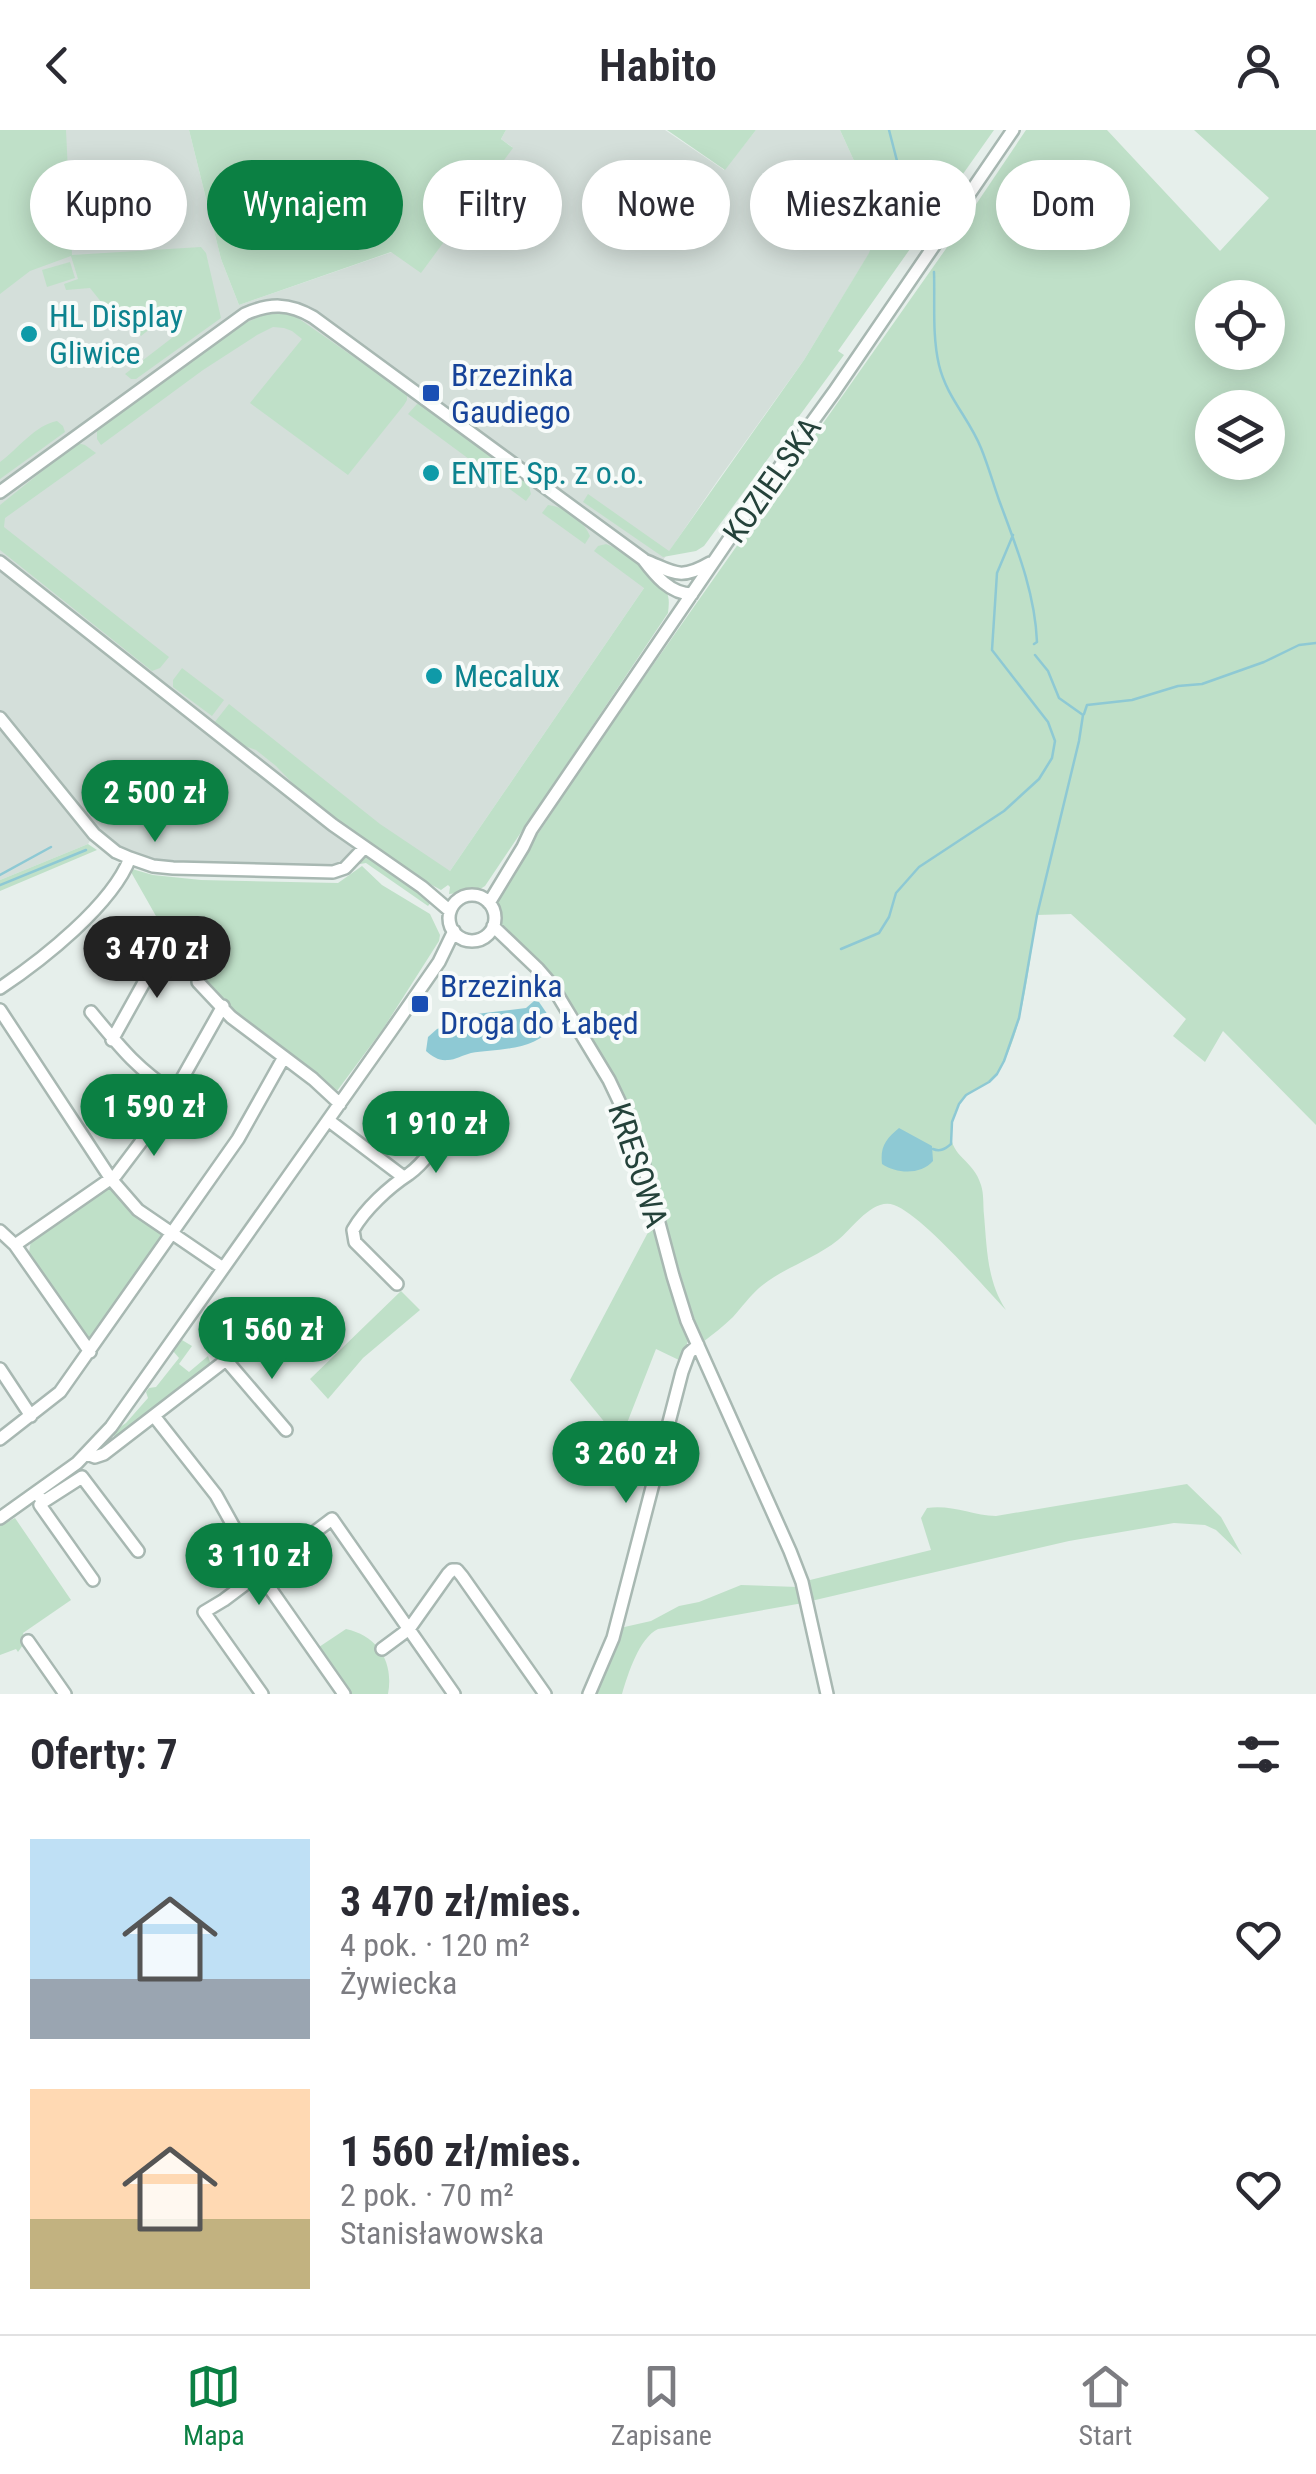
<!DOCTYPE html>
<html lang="pl">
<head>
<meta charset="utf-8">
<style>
  body { margin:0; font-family:"Roboto Condensed",sans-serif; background:#f7f7f7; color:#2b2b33; height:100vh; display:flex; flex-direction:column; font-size:38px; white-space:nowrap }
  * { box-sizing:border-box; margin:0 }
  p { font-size:32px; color:#7c7c81 }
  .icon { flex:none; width:55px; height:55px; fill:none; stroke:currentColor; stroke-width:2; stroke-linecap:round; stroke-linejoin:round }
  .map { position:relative; height:1564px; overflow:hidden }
  .sheet { display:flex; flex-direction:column; background:#fff; flex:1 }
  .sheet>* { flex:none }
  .top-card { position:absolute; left:30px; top:30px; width:1258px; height:90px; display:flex; gap:20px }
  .buttons { position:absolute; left:1195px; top:150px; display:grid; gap:20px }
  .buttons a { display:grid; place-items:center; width:90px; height:90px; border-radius:50%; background:#fff; box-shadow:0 5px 25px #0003; font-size:50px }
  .price { position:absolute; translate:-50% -85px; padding:0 22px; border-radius:35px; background:#0b8043; color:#fff; font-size:32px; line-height:65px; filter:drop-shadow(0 2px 5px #0008) }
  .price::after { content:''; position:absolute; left:50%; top:60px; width:30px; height:22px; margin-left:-15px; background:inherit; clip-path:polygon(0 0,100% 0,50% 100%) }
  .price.active { background:#222; color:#fff }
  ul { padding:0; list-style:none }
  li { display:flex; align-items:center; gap:30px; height:250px; padding:0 30px }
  li span { display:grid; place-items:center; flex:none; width:280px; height:200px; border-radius:0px; color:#555 }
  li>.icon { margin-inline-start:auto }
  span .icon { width:120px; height:120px; fill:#fffc; stroke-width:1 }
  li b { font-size:42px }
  h2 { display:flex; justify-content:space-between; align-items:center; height:120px; padding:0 30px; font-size:42px }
  .chip { padding:0 35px; border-radius:45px; background:#fff; box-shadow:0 5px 25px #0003; font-size:35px; line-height:90px }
  .chip.active { background:#0b8043; color:#fff }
  header { display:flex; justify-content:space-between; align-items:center; height:130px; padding:0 30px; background:#fff; font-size:45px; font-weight:600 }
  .dock { display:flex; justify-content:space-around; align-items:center; height:140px; border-top:2px solid #e1e1e2; background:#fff; font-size:28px; color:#7c7c81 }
  .dock a { display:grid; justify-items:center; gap:5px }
  .dock .active { color:#0b8043 }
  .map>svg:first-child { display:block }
  .built { fill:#d4dfda }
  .green { fill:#bfe0c8; fill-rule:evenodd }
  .water { fill:#8ec9d4 }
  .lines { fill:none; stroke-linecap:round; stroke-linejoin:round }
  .stream { stroke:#8ec9d4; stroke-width:2.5 }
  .minor-casing { stroke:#a8b8b2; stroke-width:16 }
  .minor { stroke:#fff; stroke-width:11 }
  .culture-dot { fill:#0f9aa8; stroke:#f7fbf9; stroke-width:4 }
  .transit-dot { fill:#1a4fb4; stroke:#f7fbf9; stroke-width:4 }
  .labels { text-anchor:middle; stroke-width:8; stroke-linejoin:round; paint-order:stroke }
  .culture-label { font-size:32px; fill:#0d838f; stroke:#f7fbf9; text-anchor:start }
  .transit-label { font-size:32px; fill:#164399; stroke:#f7fbf9; text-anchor:start }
  .street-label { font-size:32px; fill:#24423a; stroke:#f7fbf9 }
</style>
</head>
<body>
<header><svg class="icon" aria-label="back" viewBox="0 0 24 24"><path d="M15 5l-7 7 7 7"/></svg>Habito<svg class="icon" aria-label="person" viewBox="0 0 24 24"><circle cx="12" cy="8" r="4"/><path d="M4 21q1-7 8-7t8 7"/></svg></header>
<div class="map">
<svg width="1316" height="1564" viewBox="0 0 1316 1564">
  <rect width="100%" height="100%" fill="#e6efeb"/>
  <!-- built -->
  <path class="built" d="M0,0h189l32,129 18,46 153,-53 120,-105 -11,-8 5,-9h159l59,40 32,-40h84l41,90 -11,32 -66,108 -86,120 -268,391 -87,-25 -10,13 -19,8 -180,-7 -36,-15 -20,-16 -10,15 -88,36z"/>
  <!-- green -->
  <path class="green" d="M0,0h66l6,125 129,-8 5,6 15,65 -85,61h-5l-6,-5 52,-40 -12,-17 -24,19 -27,-35 -8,7 -16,-20 -24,2 -2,-6 14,-5 -7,-23 -41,15 -30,23z
    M189,0h317l-5,9 12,9 -92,125 -30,-21 -152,53 -18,-46z
    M667,0h89l-31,40z
    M840,0h154l-156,221 6,4 -140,191 -8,5 -33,6 -80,-55 5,-8 81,57 135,-191 65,-107 12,-33z
    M1026,0h81l113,121 49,-53 -75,-68h122v995l-93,-94 -18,31 -32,-26 13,-17 -115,-105 -34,1c-8,46 -13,116 -38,155 -14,22 -38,18 -46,48 -10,40 19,37 28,67 3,9 2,20 3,30 3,34 3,66 22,95 -23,-24 -84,-95 -112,-105 -21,-8 -42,24 -56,35 -25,20 -56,28 -79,48 -10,9 -17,19 -26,29 -9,9 -20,17 -30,25l-13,-35 -54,-188 -35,-64 -43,-68 -59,-61 -3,-29 107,-161 347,-493zM1212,168h56v54h-56zM1212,278h56v54h-56z
    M70,132l5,16 -28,9 -5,-17z
    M268,183h17l10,3 112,78v6l-3,5 -56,70 -98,-72 52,-64 -10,-8 -8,-3 -11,-1 -16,8 -54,35 -102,75 -4,-6v-10l148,-106z
    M417,274h3l108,78 3,12 -5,7 -118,-87z
    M57,291l6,5 2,6 -65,47v-17c18,-13 35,-37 57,-41z
    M77,313l8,2 11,8 -91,65 -1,9 165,130 -9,11 -8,3 -152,-121v-45z
    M548,375c17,2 35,14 42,31l-5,8 -43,-31z
    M606,414c15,5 51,31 59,45 5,8 4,15 3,24l-183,273 -8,5 -28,3 1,-7 -2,-2 -7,5 -35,-19 -101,-75 -29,-30 -20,-16 -17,-6 -25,-21 15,-19 151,120 70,47 194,-283 -50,-37 4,-5z
    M182,538l42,32 -12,16 -39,-29v-7z
    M88,714l9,6 -97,41v-11z
    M367,727l66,43 -5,6 -62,-43 -12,2z
    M362,736l20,19 48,29 10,21 -1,6 -56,88 -49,66 -99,-78 -36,-37 -30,-41 -38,-67 1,-3 21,6 48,5 137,3z
    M110,1056l50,45 3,6 -73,107 -58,-81 -3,-10 2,-13z
    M654,1091l35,117 -8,23 -25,-12 -36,92 -50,-61z
    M401,1161l19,19 -57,48 -35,41 -18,-20z
    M182,1210l10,6 -13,18 10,8 19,-16 3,9 -3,5 -93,68 -2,-6 13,-9 22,-25 -2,-6 3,-4 7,-1 23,-29 -6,-7z
    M1187,1354l34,33 21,38 -26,-25 -11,-5 -31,-2 -105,18 -258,60 -5,-20 125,-31 -10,-32 6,-10c23,-4 45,7 69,8z
    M15,1388l56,82 -48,33 2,9 -7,10 -2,-3 -16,6v-129z
    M741,1455l57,2 5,16 -145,26c-19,9 -30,45 -36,65h-30l28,-66 31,-7 28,-15 20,-4z
    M346,1499c32,7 48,33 42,65h-39l-33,-45z"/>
  <!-- water -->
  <path class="water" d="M534,871l5,1 11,16 2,7c-13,26 -56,24 -81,28 -8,2 -16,7 -23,7 -9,1 -15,-3 -22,-9l2,-14 9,-8 39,-15 50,-6z
    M899,998l33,18 1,15c-12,14 -36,13 -51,3 -2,-18 4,-25 17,-36z"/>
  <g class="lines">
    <!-- stream -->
    <path class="stream" d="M889,0l29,112
      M934,142c1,31 -2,63 5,93 8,33 30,53 42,83 7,17 12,35 18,52 17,46 36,92 38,142l-3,2
      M1084,584l3,-9 45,-5 46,-14 24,-2 62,-22 35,-17 17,-2
      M0,745l51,-28
      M0,755l86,-35
      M841,819l38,-16 10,-16 7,-24 23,-26 85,-56 35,-32 13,-21 3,-17 -7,-19 -56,-72 5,-77 16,-38
      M933,1019c7,3 12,0 18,-5l1,-22 7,-18 7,-9 23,-13 8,-8 7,-13 15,-43 18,-103 42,-174 4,-26 -24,-17 -11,-27 -13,-16"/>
    <!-- minor casing -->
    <g class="minor-casing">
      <path id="minor" d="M0,362l245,-178c25,-11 44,-11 68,3l330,242c12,16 27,35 49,35
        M644,430c30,12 35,21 66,3
        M0,432l333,263 89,62 28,24
        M0,588l94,116 22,18 14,6 23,8 20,2 160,4 12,-4 19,-20
        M449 788a23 23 0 1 1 46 0a23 23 0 1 1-46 0Z
        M489,773l34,-56 8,-17 224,-329 79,-109 179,-262
        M493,796l45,43 13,15 58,96 19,40 14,39 31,117 14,45 103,230 12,31 25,112
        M198,852l33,35 82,62 27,25
        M0,858c42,-28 112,-83 130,-130
        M0,880l111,169 27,31 85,58
        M91,882c29,35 44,55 83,81
        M112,910l54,-97
        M328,990l74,56
        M0,1101l15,14 75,107
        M15,1115l101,-70 31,-41 27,-41 49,-87
        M397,1154l-42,-42 -2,-12c12,-21 36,-43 56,-56 13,-9 23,-24 33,-35l1,-9 -8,-6
        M0,1239l31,47
        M154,1286l62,79 44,79 84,120
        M0,1309l60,-47 178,-253 46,-82
        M87,1324l8,3 9,-3 122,-94 60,70
        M37,1363l6,9 39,-25 56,74
        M43,1372l-3,3 53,75
        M0,1388l77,-55 34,-36 280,-396 48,-69 15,-31
        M28,1511l37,53
        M382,1519l27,-20 39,-55 4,-4h5l5,6 83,118
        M262,1564l-58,-82 20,-12 108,-81 122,175
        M589,1564l24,-56 69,-266 7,-19 9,-8"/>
    </g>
    <!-- minor -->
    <use href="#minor" class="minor"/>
  </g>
  <!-- markers -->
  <g class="culture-dot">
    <circle cx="29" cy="204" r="10"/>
    <circle cx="431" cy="343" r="10"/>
    <circle cx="434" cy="546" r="10"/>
  </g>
  <g class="transit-dot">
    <rect x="421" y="253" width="20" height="20" rx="5"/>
    <rect x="410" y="864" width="20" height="20" rx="5"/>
  </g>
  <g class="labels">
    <!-- culture labels -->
    <g class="culture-label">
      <text x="49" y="197">HL Display<tspan x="49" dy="37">Gliwice</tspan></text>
      <text x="451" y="354">ENTE Sp. z o.o.</text>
      <text x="454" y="557">Mecalux</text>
    </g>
    <!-- transit labels -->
    <g class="transit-label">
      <text x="451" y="256">Brzezinka<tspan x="451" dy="37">Gaudiego</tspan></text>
      <text x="440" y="867">Brzezinka<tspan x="440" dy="37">Droga do Łabęd</tspan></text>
    </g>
    <!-- street labels -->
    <g class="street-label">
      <text transform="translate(772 350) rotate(-55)" y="11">KOZIELSKA</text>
      <text transform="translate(638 1035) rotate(72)" y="11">KRESOWA</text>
    </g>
  </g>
</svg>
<div class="buttons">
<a><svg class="icon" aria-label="locate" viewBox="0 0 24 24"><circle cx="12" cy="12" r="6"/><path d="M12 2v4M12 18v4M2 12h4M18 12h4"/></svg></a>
<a><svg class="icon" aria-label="layers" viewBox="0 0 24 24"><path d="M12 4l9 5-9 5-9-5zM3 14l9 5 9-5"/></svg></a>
</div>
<b class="price" style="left:155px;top:715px">2 500 zł</b>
<b class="price active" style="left:157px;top:871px">3 470 zł</b>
<b class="price" style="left:154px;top:1029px">1 590 zł</b>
<b class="price" style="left:436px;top:1046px">1 910 zł</b>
<b class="price" style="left:272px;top:1252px">1 560 zł</b>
<b class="price" style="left:626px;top:1376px">3 260 zł</b>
<b class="price" style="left:259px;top:1478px">3 110 zł</b>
<div class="top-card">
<a class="chip">Kupno</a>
<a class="chip active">Wynajem</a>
<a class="chip">Filtry</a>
<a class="chip">Nowe</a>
<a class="chip">Mieszkanie</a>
<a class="chip">Dom</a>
</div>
</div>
<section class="sheet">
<h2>Oferty: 7<svg class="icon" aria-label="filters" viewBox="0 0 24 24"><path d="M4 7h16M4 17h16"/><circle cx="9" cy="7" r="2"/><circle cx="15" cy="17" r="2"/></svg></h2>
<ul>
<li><span style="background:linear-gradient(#bfe0f5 70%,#9aa5b1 0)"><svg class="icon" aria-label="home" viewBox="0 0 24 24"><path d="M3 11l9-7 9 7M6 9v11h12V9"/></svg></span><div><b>3 470 zł/mies.</b><p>4 pok. · 120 m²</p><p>Żywiecka</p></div><svg class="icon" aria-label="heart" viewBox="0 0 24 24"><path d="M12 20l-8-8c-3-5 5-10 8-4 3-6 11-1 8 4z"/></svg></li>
<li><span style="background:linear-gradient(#ffd9b3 65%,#c2b280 0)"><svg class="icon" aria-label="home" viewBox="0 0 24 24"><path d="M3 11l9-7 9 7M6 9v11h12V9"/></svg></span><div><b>1 560 zł/mies.</b><p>2 pok. · 70 m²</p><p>Stanisławowska</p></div><svg class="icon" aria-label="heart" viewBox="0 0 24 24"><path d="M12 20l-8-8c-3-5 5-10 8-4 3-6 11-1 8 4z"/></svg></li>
</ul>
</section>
<nav class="dock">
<a class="active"><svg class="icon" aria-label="map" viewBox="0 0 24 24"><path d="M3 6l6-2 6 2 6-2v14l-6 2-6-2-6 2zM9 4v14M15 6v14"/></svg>Mapa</a>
<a><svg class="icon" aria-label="saved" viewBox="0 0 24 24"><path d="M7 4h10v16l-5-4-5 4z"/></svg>Zapisane</a>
<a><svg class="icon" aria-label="home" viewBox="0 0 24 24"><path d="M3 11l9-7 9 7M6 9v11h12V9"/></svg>Start</a>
</nav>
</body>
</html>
